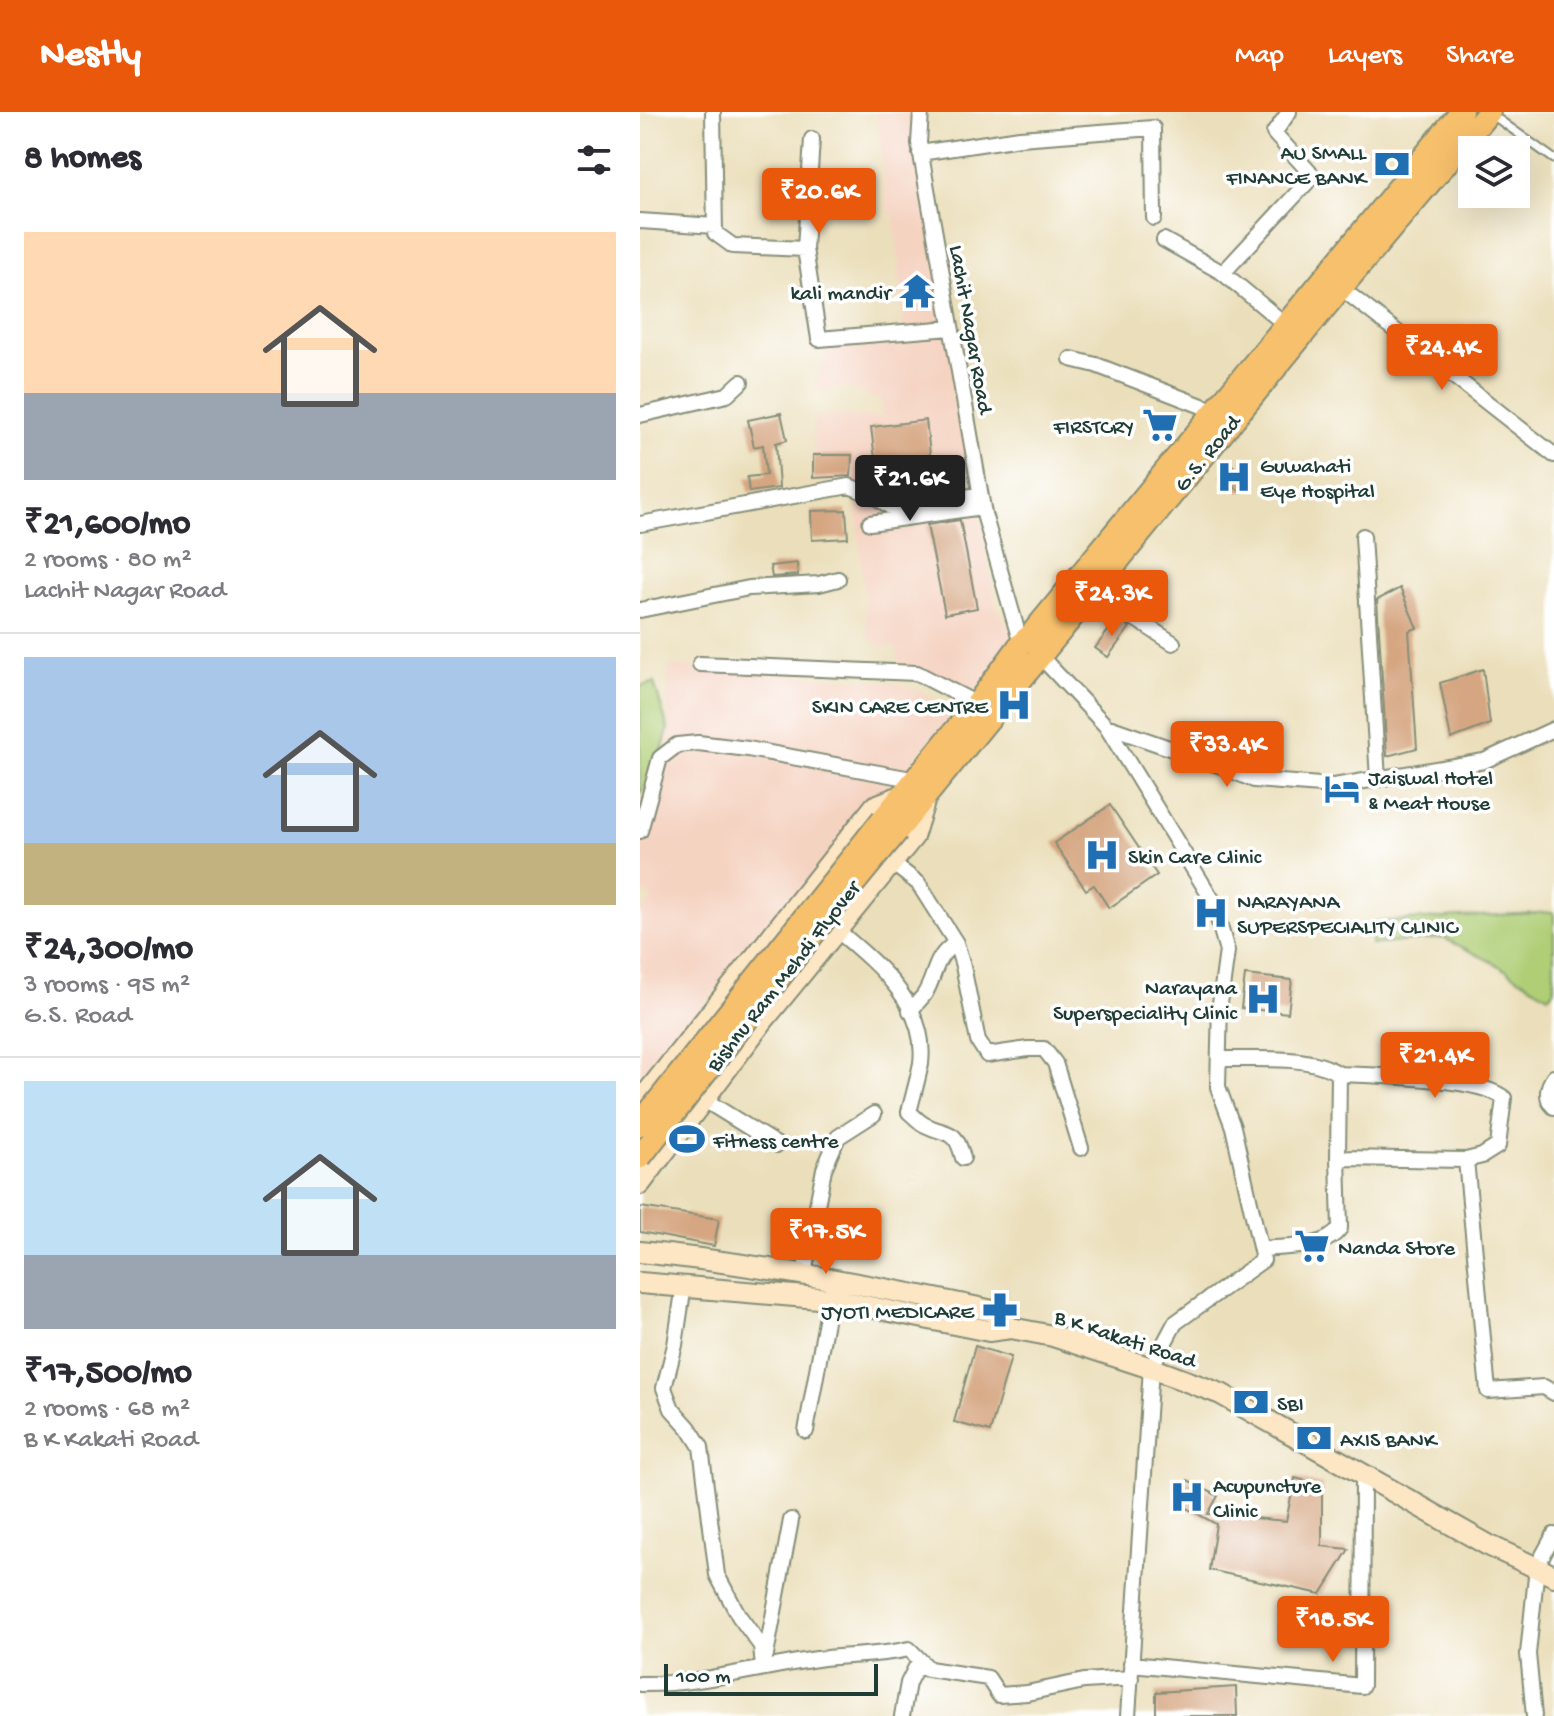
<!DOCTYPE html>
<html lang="en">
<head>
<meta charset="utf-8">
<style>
  body { margin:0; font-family:"Gochi Hand",sans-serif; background:#f2f2f3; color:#2b2b33; height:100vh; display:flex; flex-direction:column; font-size:30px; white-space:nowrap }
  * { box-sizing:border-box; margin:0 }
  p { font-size:26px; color:#7c7c81 }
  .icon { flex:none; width:44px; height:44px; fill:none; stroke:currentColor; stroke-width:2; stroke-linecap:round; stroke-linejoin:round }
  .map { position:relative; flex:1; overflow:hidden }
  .sheet { display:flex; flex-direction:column; background:#fff; width:640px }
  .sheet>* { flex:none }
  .tools { position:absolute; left:818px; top:24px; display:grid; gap:16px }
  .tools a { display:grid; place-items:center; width:72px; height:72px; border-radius:0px; background:#fff; box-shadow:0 8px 32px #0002; font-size:40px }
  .scale { position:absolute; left:24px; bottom:20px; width:214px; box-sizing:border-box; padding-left:8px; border:4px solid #1f3d34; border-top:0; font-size:22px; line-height:28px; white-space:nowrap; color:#1f3d34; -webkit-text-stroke:6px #fff; paint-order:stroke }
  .price { position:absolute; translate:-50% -68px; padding:0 18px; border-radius:8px; background:#ea580c; color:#fff; font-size:26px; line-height:52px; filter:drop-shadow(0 2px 4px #0008) }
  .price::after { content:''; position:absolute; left:50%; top:48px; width:24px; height:18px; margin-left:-12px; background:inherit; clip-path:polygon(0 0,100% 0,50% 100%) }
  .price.selected { background:#222; color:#fff }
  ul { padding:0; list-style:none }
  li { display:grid; align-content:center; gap:16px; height:424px; padding:0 24px }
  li+li { border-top:2px solid #e1e1e2 }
  li span { display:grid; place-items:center; height:248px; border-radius:0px; color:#555 }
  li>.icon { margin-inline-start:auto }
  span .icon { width:144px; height:144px; fill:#fffc; stroke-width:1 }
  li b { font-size:34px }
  h2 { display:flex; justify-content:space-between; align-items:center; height:96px; padding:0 24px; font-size:34px }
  header { display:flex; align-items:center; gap:48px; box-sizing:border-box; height:112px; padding:0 40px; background:#ea580c; color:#fff }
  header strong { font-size:38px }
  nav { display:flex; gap:44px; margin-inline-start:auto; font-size:28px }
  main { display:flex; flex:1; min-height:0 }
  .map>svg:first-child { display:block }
  .built { fill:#f5d3c1 }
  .green { fill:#afce76; stroke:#678655; stroke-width:2 }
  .building { fill:#d5a681 }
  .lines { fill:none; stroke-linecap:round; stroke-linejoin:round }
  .lane-casing { stroke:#858e78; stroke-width:11 }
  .street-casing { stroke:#858e78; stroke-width:18 }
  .secondary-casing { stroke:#858e78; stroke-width:24 }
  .primary-casing { stroke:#858e78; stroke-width:26 }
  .lane { stroke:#fff; stroke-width:7 }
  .street { stroke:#fff; stroke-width:14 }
  .secondary { stroke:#fce6c4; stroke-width:20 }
  .primary { stroke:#f7c06c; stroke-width:22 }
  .primary-bridge-casing { stroke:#858e78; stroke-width:26; stroke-linecap:butt }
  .primary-bridge { stroke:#f7c06c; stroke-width:22 }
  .labels { text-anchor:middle; stroke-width:7; stroke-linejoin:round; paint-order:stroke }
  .poi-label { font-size:22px; fill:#1f3d34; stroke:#fff; text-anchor:start }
  .street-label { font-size:22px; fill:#1f3d34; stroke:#fff }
</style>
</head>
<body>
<header>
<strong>Nestly</strong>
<nav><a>Map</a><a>Layers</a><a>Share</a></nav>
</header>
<main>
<section class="sheet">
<h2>8 homes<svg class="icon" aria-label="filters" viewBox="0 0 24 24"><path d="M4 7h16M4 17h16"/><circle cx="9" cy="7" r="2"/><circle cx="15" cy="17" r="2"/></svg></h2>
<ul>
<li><span style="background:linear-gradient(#ffd9b3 65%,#9aa5b1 0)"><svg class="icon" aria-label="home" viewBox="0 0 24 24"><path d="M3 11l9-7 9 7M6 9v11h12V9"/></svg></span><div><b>₹21,600/mo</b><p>2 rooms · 80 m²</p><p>Lachit Nagar Road</p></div></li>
<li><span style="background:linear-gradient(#a9c7e8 75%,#c2b280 0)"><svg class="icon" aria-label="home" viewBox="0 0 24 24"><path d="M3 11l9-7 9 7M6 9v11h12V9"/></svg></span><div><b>₹24,300/mo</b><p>3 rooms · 95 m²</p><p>G.S. Road</p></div></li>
<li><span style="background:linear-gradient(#bfe0f5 70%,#9aa5b1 0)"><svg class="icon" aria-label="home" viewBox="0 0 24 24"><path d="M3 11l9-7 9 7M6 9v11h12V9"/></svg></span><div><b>₹17,500/mo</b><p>2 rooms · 68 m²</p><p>B K Kakati Road</p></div></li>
</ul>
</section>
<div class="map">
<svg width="914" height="1604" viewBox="0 0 914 1604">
  <rect width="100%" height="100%" fill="#fff"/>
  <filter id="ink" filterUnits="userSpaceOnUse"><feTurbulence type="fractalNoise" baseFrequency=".0125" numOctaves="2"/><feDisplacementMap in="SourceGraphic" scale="16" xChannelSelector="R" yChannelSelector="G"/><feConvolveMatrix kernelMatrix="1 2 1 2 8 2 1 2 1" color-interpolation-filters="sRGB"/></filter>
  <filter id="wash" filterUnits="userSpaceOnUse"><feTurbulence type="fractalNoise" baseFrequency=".006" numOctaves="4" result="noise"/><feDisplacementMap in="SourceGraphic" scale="32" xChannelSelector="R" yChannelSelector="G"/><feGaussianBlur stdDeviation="1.8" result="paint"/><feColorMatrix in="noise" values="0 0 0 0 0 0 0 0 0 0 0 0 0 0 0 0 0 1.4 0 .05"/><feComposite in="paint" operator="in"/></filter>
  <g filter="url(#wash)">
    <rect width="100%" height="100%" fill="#ebdfbb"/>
    <!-- built -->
    <path class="built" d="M236,0h41l21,172 58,322 20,33 -43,56 -74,-30 -4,-18 -16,-1 -11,-8 -13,-146 -4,-10 -36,-1 -2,-57 4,-8 18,-2 47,3 -1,-16 -21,-9 -15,-5 -25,5 -5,-9 17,-42 72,-11 -10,-114 -7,-3z
      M28,554l225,16 35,12 20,18 -1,9 -262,304 -45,60v-173l12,-13 -12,-10v-44l7,-14 21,-80z"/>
    <!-- green -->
    <path class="green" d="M14,571l14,46 -11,42 -17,23v-108z
      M914,800v78l-6,6 -52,-32 -52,-26 -73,7 1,-23z"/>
    <g id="blocks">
      <!-- building -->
      <path class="building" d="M141,301l6,27 -11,3 3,45 -30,4 -2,-15 19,-2 -3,-30 -9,2 -6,-27z
        M286,308l6,51 25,-3 3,19 -64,8 -4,-30 -16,2 -5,-40z
        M173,343h39l-1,21 -38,2z
        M591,352l19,17 -9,11 -20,-16z
        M206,398l2,28 -36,2 -1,-29z
        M320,408l17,88 -32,6 -18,-89z
        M157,451l1,12 -26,2 -2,-11z
        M760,476l17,40 -8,3 8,117 -30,8 -10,-156z
        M477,507l13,8 -22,30 -13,-9z
        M843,557l7,55 -39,15 -11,-56z
        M470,693l47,70 -48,33 -15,-23 -8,5 -32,-47z
        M605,863l47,5 -4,33 -47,-5z
        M0,1095l79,12 -5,27 -74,-14z
        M335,1234l36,11 -21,75 -36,-10z
        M655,1366l27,7v61l27,3 -28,45 -112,-24 7,-46 -40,-22 12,-22 30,16 -10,18 78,7z
        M596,1575l1,29h-81v-24z"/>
    </g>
  </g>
  <g filter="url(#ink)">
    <use href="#blocks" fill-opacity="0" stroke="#858e78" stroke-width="2"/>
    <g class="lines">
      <!-- lane casing -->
      <g class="lane-casing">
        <path id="lane" d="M851,2l63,45"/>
      </g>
      <!-- street casing -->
      <g class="street-casing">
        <path id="street" d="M73,0l2,121 18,13 72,3 14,90 132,-11
          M281,0l-2,31 65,371 37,130
          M280,41l100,-15 133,-10 1,90
          M0,109l75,5
          M524,128l59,33 90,-97 -39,-43 15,-21
          M165,137l7,-110
          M583,161l63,52
          M701,176l213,167
          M431,247l25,6 119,46
          M0,303l87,-20 14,-13
          M230,411l112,-16
          M0,412l209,-38 25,10 15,10 91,-11
          M723,424l15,243
          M452,479l81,52
          M0,498l109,-22 70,-4 19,-5
          M399,543l67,71 107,175 14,50 -7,52 -2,84 15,40 30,133 -88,63 -24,45 -23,348
          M60,552l217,9 60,31
          M466,614l115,40 33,14 80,6 150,-25 70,-32
          M0,719l20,-73 17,-13 21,-2 50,6 169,31
          M252,751l26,20 38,60 7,23 15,75 9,14 41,-6h16l11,14 26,85
          M198,819c39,33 90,74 83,132 -3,16 -8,33 -12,49 5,4 10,10 16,13 24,12 30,2 38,33
          M270,899c5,-6 10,-11 14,-16 13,-20 8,-37 32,-52
          M579,947c35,1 91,-5 120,15l-1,84
          M699,962c36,2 140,3 165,24l-6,48 -16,10 -16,4
          M914,965c-7,9 -9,22 0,30
          M63,987l74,46
          M622,1137c24,-3 63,1 78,-21l-2,-70 128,2 22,231 56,-4 10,6
          M164,1161l20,-104 14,-32 36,-23
          M44,1173l-9,60 -11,43 8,21 17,19 12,19 16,128 22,41 22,30 2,22
          M166,1319l24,-132
          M126,1543l25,-135
          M491,1552l231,22 1,-211
          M0,1572c59,1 119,-17 177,-25 31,-4 62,-3 92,-10l20,20
          M262,1604l6,-33 8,-16 72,11 11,17 28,-2 57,-12 47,-3
          M894,1604l-6,-62 9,-88 17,-31"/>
      </g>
      <!-- secondary casing -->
      <g class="secondary-casing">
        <path id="secondary" d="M0,990l235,-296 31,-12
          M0,1072l122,-162 151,-185 12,-38
          M0,1140c119,12 236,34 353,59l18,17
          M0,1171l190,16 159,32 22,-3 42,8 98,32 70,26 267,151 66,31"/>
      </g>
      <!-- primary casing -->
      <g class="primary-casing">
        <path id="primary" d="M243,707l94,-115 44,-60 10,-9 430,-523
          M257,719l437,-535 155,-184"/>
      </g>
      <!-- lane -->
      <use href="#lane" class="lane"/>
      <!-- street -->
      <use href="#street" class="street"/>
      <!-- secondary -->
      <use href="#secondary" class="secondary"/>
      <!-- primary -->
      <use href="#primary" class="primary"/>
      <!-- primary-bridge casing -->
      <g class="primary-bridge-casing">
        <path id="primary-bridge" d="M0,1012l243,-305
          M0,1045l187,-241 70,-85"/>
      </g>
      <!-- primary-bridge -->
      <use href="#primary-bridge" class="primary-bridge"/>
    </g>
  </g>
  <!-- icons -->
  <defs>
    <g id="bank-bare" transform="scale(2.76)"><path d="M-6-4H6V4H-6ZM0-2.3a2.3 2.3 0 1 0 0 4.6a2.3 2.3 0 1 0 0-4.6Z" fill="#1f6fb2" stroke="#fff" stroke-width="2.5" paint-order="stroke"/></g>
    <g id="temple-bare" transform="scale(2.76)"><path d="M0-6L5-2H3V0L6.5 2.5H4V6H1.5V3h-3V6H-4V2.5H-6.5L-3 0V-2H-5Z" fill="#1f6fb2" stroke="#fff" stroke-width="2.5" paint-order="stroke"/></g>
    <g id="supermarket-bare" transform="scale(2.76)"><path d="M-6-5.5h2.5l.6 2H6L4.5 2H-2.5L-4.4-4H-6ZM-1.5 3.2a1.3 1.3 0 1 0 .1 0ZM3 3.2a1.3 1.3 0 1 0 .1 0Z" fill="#1f6fb2" stroke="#fff" stroke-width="2.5" paint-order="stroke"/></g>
    <g id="hospital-bare" transform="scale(2.76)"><path d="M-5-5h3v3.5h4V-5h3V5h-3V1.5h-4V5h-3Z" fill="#1f6fb2" stroke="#fff" stroke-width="2.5" paint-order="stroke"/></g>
    <g id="hotel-bare" transform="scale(2.76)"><path d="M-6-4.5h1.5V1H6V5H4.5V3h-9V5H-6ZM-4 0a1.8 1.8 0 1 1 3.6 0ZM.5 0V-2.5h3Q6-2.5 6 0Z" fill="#1f6fb2" stroke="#fff" stroke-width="2.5" paint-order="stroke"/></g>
    <g id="stadium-bare" transform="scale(2.76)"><path d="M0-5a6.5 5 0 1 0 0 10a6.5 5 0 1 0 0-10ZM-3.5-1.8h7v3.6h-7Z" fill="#1f6fb2" stroke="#fff" stroke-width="2.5" paint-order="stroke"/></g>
    <g id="pharmacy-bare" transform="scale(2.76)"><path d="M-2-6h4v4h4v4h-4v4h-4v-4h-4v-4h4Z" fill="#1f6fb2" stroke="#fff" stroke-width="2.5" paint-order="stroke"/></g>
  </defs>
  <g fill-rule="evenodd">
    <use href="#bank-bare" x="752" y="52"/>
    <use href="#temple-bare" x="277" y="179"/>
    <use href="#supermarket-bare" x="520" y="313"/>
    <use href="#hospital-bare" x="594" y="365"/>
    <use href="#hospital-bare" x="374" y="593"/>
    <use href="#hotel-bare" x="702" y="677"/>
    <use href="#hospital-bare" x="462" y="743"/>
    <use href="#hospital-bare" x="571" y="801"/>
    <use href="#hospital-bare" x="623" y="887"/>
    <use href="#stadium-bare" x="47" y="1027"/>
    <use href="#supermarket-bare" x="672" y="1134"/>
    <use href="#pharmacy-bare" x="360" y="1198"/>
    <use href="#bank-bare" x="611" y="1290"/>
    <use href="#bank-bare" x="674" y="1326"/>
    <use href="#hospital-bare" x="547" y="1385"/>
  </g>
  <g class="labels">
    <!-- poi labels -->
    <g class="poi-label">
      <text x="726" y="47" text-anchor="end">AU SMALL<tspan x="726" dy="25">FINANCE BANK</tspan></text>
      <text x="251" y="187" text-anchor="end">kali mandir</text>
      <text x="494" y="321" text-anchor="end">FIRSTCRY</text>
      <text x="620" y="360">Guwahati<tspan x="620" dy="25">Eye Hospital</tspan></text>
      <text x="348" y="601" text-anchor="end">SKIN CARE CENTRE</text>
      <text x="728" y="672">Jaiswal Hotel<tspan x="728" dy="25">&amp; Meat House</tspan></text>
      <text x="488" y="751">Skin Care Clinic</text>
      <text x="597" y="796">NARAYANA<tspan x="597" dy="25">SUPERSPECIALITY CLINIC</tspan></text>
      <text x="597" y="882" text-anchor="end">Narayana<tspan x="597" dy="25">Superspeciality Clinic</tspan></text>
      <text x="73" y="1035">Fitness centre</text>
      <text x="698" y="1142">Nanda Store</text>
      <text x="334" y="1206" text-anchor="end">JYOTI MEDICARE</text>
      <text x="637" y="1298">SBI</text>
      <text x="700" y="1334">AXIS BANK</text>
      <text x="573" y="1380">Acupuncture<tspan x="573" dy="25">Clinic</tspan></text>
    </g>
    <!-- street labels -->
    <g class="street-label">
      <text transform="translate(333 217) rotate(80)" y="8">Lachit Nagar Road</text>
      <text transform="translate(566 340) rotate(-51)" y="8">G.S. Road</text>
      <text transform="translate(142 863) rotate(-52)" y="8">Bishnu Ram Mehdi Flyover</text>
      <text transform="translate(486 1225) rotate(18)" y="8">B K Kakati Road</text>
    </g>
  </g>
</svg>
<div class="tools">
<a><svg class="icon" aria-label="layers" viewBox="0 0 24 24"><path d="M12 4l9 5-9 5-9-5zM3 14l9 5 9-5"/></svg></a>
</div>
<div class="scale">100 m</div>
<b class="price" style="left:179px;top:124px">₹20.6K</b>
<b class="price" style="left:802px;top:280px">₹24.4K</b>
<b class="price selected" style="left:270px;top:411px">₹21.6K</b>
<b class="price" style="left:472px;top:526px">₹24.3K</b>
<b class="price" style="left:587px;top:677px">₹33.4K</b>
<b class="price" style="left:795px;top:988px">₹21.4K</b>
<b class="price" style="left:186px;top:1164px">₹17.5K</b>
<b class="price" style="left:693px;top:1552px">₹18.5K</b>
</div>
</main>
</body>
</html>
